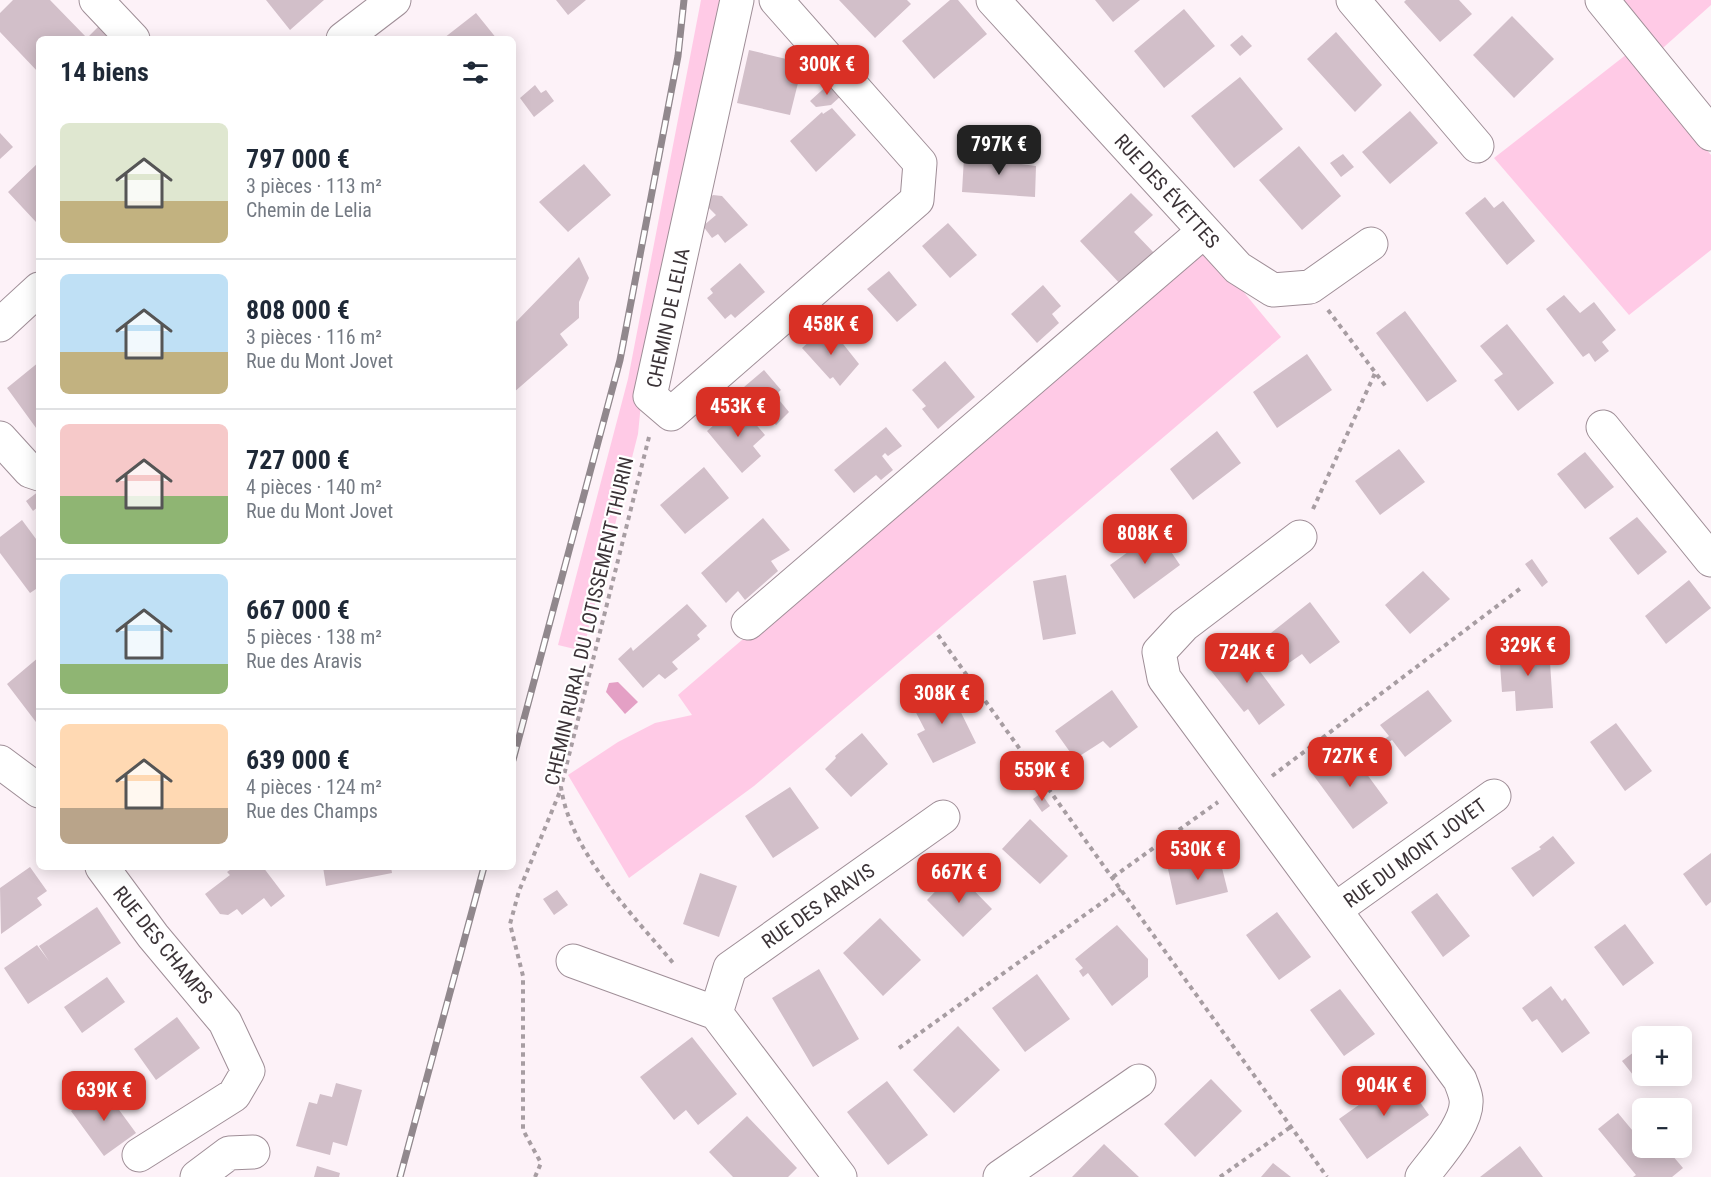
<!DOCTYPE html>
<html lang="fr">
<head>
<meta charset="utf-8">
<style>
  body { margin:0; font-family:"Roboto Condensed",sans-serif; background:#f6f6f7; color:#1f2937; height:100vh; display:flex; flex-direction:column; font-size:22px; white-space:nowrap }
  * { box-sizing:border-box; margin:0 }
  p { font-size:20px; color:#747a83 }
  .icon { flex:none; width:33px; height:33px; fill:none; stroke:currentColor; stroke-width:2; stroke-linecap:round; stroke-linejoin:round }
  .map { position:relative; flex:1; overflow:hidden }
  .drawer { position:absolute; left:36px; top:36px; width:480px; height:834px; display:flex; flex-direction:column; background:#fff; border-radius:9px; box-shadow:0 3px 15px #0003 }
  .drawer>* { flex:none }
  .controls { position:absolute; left:1632px; top:1026px; display:grid; gap:12px }
  .controls a { display:grid; place-items:center; width:60px; height:60px; border-radius:9px; background:#fff; box-shadow:0 3px 15px #0003; font-size:30px }
  .price { position:absolute; translate:-50% -51px; padding:0 14px; border-radius:12px; background:#d93025; color:#fff; font-size:20px; line-height:39px; filter:drop-shadow(0 2px 3px #0008) }
  .price::after { content:''; position:absolute; left:50%; top:36px; width:18px; height:14px; margin-left:-9px; background:inherit; clip-path:polygon(0 0,100% 0,50% 100%) }
  .price.selected { background:#222; color:#fff }
  ul { padding:0; list-style:none }
  li { display:flex; align-items:center; gap:18px; height:150px; padding:0 24px }
  li+li { border-top:2px solid #e0e1e3 }
  li span { display:grid; place-items:center; flex:none; width:168px; height:120px; border-radius:9px; color:#555 }
  li>.icon { margin-inline-start:auto }
  span .icon { width:72px; height:72px; fill:#fffc; stroke-width:1 }
  li b { font-size:26px }
  h2 { display:flex; justify-content:space-between; align-items:center; height:72px; padding:0 24px; font-size:26px }
  .map>svg:first-child { display:block }
  .green { fill:#ffcae6 }
  .water { fill:#e4a0c5 }
  .building { fill:#d2bfc9 }
  .lines { fill:none; stroke-linecap:round; stroke-linejoin:round }
  .minor-casing { stroke:#9f8e97; stroke-width:35 }
  .path { stroke:#a79da2; stroke-width:4; stroke-dasharray:4.5 4.5; stroke-linecap:butt }
  .minor { stroke:#fff; stroke-width:33 }
  .rail-casing { stroke:#91888d; stroke-width:7 }
  .rail { stroke:#fff; stroke-width:4.5; stroke-dasharray:14; stroke-linecap:butt }
  .labels { text-anchor:middle; stroke-width:4.5; stroke-linejoin:round; paint-order:stroke }
  .street-label { font-size:20px; fill:#3b3337; stroke:#fff }
</style>
</head>
<body>
<div class="map">
<svg width="1711" height="1177" viewBox="0 0 1711 1177">
  <rect width="100%" height="100%" fill="#fdf2f8"/>
  <!-- green -->
  <path class="green" d="M701,0h27l-86,393 -4,41 -55,217 -25,-6 70,-266z
    M1624,0h87v5l-56,50 -30,-49z
    M1627,54l84,101v95l-82,65 -135,-157z
    M1203,243l78,94 -527,449 -125,92 -61,-103 50,-33 37,-19 37,-8 -14,-20z"/>
  <!-- water -->
  <path class="water" d="M618,682l20,20 -13,12 -19,-22 3,-9z"/>
  <!-- building -->
  <path class="building" d="M13,0h37l37,38 13,-13 14,14h-75v34l-39,-41v-19z
    M266,0h58l-34,30z
    M556,0h30l-18,15z
    M839,0h68l4,4 -36,34z
    M950,0h8l29,34 -53,45 -32,-38z
    M1095,0h45l-27,22z
    M1406,0h53l13,14 -32,28 -36,-40z
    M1184,9l31,37 -51,42 -30,-37z
    M476,13l21,26h-52l-1,-1z
    M1512,16l42,43 -40,39 -41,-43z
    M1336,32l46,53 -27,27 -48,-53z
    M1242,35l10,11 -12,10 -10,-11z
    M749,50l54,13 -13,52 -53,-12z
    M1240,77l43,52 -49,39 -43,-52z
    M831,82l11,13 -11,10 -15,2 -6,-6z
    M535,85l6,8 5,-3 8,11 -20,16 -14,-19z
    M832,108l24,27 -40,37 -26,-31 32,-29 1,2z
    M1410,111l28,32 -48,41 -28,-32z
    M0,133l13,14 -13,12z
    M1299,146l42,50 -39,34 -43,-50z
    M1343,154l11,13 -13,10 -11,-14z
    M975,156l47,1 -1,7 15,2 -1,31 -73,-5 2,-35z
    M39,162v57l-3,3 -28,-30z
    M584,164l27,31 -43,37 -29,-30z
    M1131,193l22,22 -19,17 22,23 -33,32 -43,-46z
    M713,195l9,1 26,29 -23,18 -7,-9 -6,4 -9,-12 13,-11 -12,-12z
    M1485,197l9,11 9,-7 32,40 -28,24 -42,-52z
    M948,223l29,32 -27,23 -28,-32z
    M579,257l10,21 -10,24v16l-19,16 8,11 -55,48 2,-42 -2,-26z
    M740,263l25,29 -30,26 -4,-4 -6,5 -18,-21 6,-5 -3,-4z
    M889,271l28,34 -20,17 -30,-33z
    M1043,285l18,21 -9,8 7,9 -22,20 -26,-29z
    M1564,295l16,18 14,-11 22,28 -14,12 7,9 -14,11 -6,-9 -6,4 -37,-48z
    M1405,311l52,70 -30,21 -51,-69z
    M1507,324l47,59 -36,28 -24,-31 9,-6 -23,-28z
    M828,325l31,39 -19,22 -7,-9 -3,2 -28,-31z
    M1307,354l25,36 -55,38 -24,-36z
    M945,361l30,36 -37,32 -16,-20 4,-3 -14,-16z
    M39,362v70l-32,-44z
    M764,370l17,20 -6,5 14,17 -13,13 -32,-38z
    M738,404l27,31 -12,11 8,10 -19,17 -35,-42z
    M886,427l16,19 -14,10 -3,-3 -3,3 11,14 -12,10 -5,-5 -22,18 -20,-23z
    M1217,431l24,32 -48,37 -23,-31z
    M1399,449l26,33 -45,33 -25,-34z
    M1585,452l29,35 -29,22 -28,-35z
    M704,467l25,31 -44,36 -25,-29z
    M39,491v15l-6,5 -7,-10z
    M1637,517l30,35 -29,23 -29,-37z
    M763,518l27,32 -19,11 7,10 -33,29 -7,-9 -12,12 -25,-30z
    M22,520l17,23v44l-9,6 -30,-40v-16z
    M1157,531l23,34 -46,34 -24,-34z
    M1532,559l16,23 -6,5 -17,-23z
    M1423,571l27,28 -40,35 -25,-29z
    M1066,575l10,59 -33,6 -10,-59z
    M1689,580l22,28 -45,36 -21,-28z
    M1310,602l30,40 -30,22 -8,-10 -16,11 -20,-28z
    M687,604l20,22 -10,9 3,4 -28,23 6,7 -13,10 -6,-5 -16,14 -25,-29 13,-12 2,4z
    M1242,642l2,8 41,55 -26,20 -11,-16 -4,3 -36,-45z
    M1549,647l4,61 -37,3 -1,-20 -13,1 -3,-42z
    M39,657v69l-32,-42z
    M948,686l28,57 -43,20 -16,-29 8,-4 -14,-27z
    M1112,690l26,37 -28,21 -7,-7 -28,18 -20,-28z
    M1428,690l24,31 -47,36 -13,-17 -6,4 -3,-4 6,-4 -9,-11z
    M1616,723l36,48 -27,20 -35,-49z
    M862,733l26,31 -37,33 -26,-28 11,-11 -1,-2z
    M1347,747l41,56 -35,26 -42,-57z
    M790,787l29,41 -46,30 -28,-42z
    M1041,793l9,13 -8,6 -9,-13z
    M1030,819l38,37 -28,28 -38,-35z
    M1553,836l22,27 -42,34 -22,-29 30,-19 -2,-2z
    M1711,853v49l-5,4 -23,-32z
    M1219,856l9,36 -52,13 -8,-36z
    M30,867l17,24 -10,7 5,7 -41,29 -1,-46z
    M234,867h29l22,29 -14,11 -7,-9 -22,17 -5,-6 -9,6 -8,-1 -15,-20 25,-19 -3,-3z
    M323,867h68l1,6 -66,13z
    M955,871l37,38 -29,28 -36,-37z
    M700,873l37,13 -18,51 -36,-13z
    M557,890l11,15 -14,10 -11,-16z
    M1437,893l33,43 -27,21 -32,-45z
    M97,907l24,36 -93,61 -24,-36 33,-23 12,16 -10,-15z
    M1277,912l34,45 -32,23 -33,-45z
    M880,918l41,42 -38,36 -40,-43z
    M1625,924l29,39 -31,23 -29,-39z
    M1117,925l31,34v18l-36,29 -24,-33 -5,4 -4,-6 4,-3 -8,-9z
    M819,969l40,70 -46,28 -41,-69z
    M1037,974l33,45 -45,33 -33,-44z
    M107,977l18,25 -43,31 -18,-26z
    M1551,986l11,15 3,-3 25,35 -28,20 -25,-34 -5,3 -10,-14z
    M1340,989l35,45 -31,22 -34,-46z
    M177,1017l23,31 -44,32 -22,-31z
    M958,1026l42,44 -46,43 -41,-43z
    M692,1037l45,57 -39,31 -12,-15 -12,10 -34,-43z
    M1642,1046v30h12l-13,9 -19,-24z
    M1401,1075l28,40 -62,44 -28,-40z
    M1211,1079l31,32 -47,46 -31,-33z
    M887,1081l41,54 -40,30 -41,-53z
    M336,1083l26,7 -15,56 -14,-4 -3,13 -34,-9 13,-44 8,2 3,-10 12,3z
    M103,1088l33,45 -32,23 -33,-45z
    M1618,1113l24,29v6h5l9,10 11,-9 16,19 -11,9h-39l3,-2 -38,-46z
    M747,1116l50,52 -9,9h-55l-24,-25z
    M1104,1144l35,33h-67z
    M1520,1146l23,31h-63z
    M1273,1163l18,14h-30z
    M317,1166l23,7 -1,4h-25z"/>
  <g class="lines">
    <!-- minor casing -->
    <g class="minor-casing">
      <path id="minor" d="M96,0l37,39
        M737,0l-87,396 21,18 246,-214 3,-37 -144,-163
        M993,0l245,268 35,22 37,-3 61,-43
        M1353,0l124,146
        M1602,0l109,134
        M343,39l51,-39
        M0,325l39,-36
        M1603,427l108,133
        M0,438l30,33 9,3
        M1300,537l-116,88 -25,27 5,26 296,402c2,6 5,12 6,19 3,24 -30,59 -44,78
        M748,623l455,-391
        M0,762l39,29
        M102,867l51,69 72,86 23,49 -14,24 -95,60
        M1336,909l158,-113
        M573,961l143,52 124,164
        M716,1013l14,-45 213,-151
        M197,1177l32,-24 24,-1
        M1000,1177l139,-96"/>
    </g>
    <!-- path -->
    <path class="path" d="M1328,310l59,78
      M649,437l-88,350c9,65 72,128 113,177
      M1313,509l63,-138
      M938,635l389,542
      M1272,776l249,-188
      M1113,877l105,-75
      M899,1048l222,-159
      M535,1177l6,-14 -18,-33v-154l-13,-52 9,-33 42,-102
      M1220,1177l72,-51"/>
    <!-- minor -->
    <use href="#minor" class="minor"/>
    <!-- rail casing -->
    <g class="rail-casing">
      <path id="rail" d="M513,760l107,-400 58,-304 6,-56
        M400,1177l84,-310"/>
    </g>
    <!-- rail -->
    <use href="#rail" class="rail"/>
  </g>
  <g class="labels">
    <!-- street labels -->
    <g class="street-label">
      <text transform="translate(1167 191) rotate(48)" y="7">RUE DES ÉVETTES</text>
      <text transform="translate(668 318) rotate(-78)" y="7">CHEMIN DE LELIA</text>
      <text transform="translate(589 621) rotate(-77)" y="7">CHEMIN RURAL DU LOTISSEMENT THURIN</text>
      <text transform="translate(1415 853) rotate(-36)" y="7">RUE DU MONT JOVET</text>
      <text transform="translate(818 906) rotate(-35)" y="7">RUE DES ARAVIS</text>
      <text transform="translate(163 945) rotate(51)" y="7">RUE DES CHAMPS</text>
    </g>
  </g>
</svg>
<div class="controls">
<a>+</a>
<a>−</a>
</div>
<b class="price" style="left:827px;top:96px">300K €</b>
<b class="price selected" style="left:999px;top:176px">797K €</b>
<b class="price" style="left:831px;top:356px">458K €</b>
<b class="price" style="left:738px;top:438px">453K €</b>
<b class="price" style="left:1145px;top:565px">808K €</b>
<b class="price" style="left:1528px;top:677px">329K €</b>
<b class="price" style="left:1247px;top:684px">724K €</b>
<b class="price" style="left:942px;top:725px">308K €</b>
<b class="price" style="left:1350px;top:788px">727K €</b>
<b class="price" style="left:1042px;top:802px">559K €</b>
<b class="price" style="left:1198px;top:881px">530K €</b>
<b class="price" style="left:959px;top:904px">667K €</b>
<b class="price" style="left:1384px;top:1117px">904K €</b>
<b class="price" style="left:104px;top:1122px">639K €</b>
<section class="drawer">
<h2>14 biens<svg class="icon" aria-label="filters" viewBox="0 0 24 24"><path d="M4 7h16M4 17h16"/><circle cx="9" cy="7" r="2"/><circle cx="15" cy="17" r="2"/></svg></h2>
<ul>
<li><span style="background:linear-gradient(#dfe7d0 65%,#c2b280 0)"><svg class="icon" aria-label="home" viewBox="0 0 24 24"><path d="M3 11l9-7 9 7M6 9v11h12V9"/></svg></span><div><b>797 000 €</b><p>3 pièces · 113 m²</p><p>Chemin de Lelia</p></div></li>
<li><span style="background:linear-gradient(#bfe0f5 65%,#c2b280 0)"><svg class="icon" aria-label="home" viewBox="0 0 24 24"><path d="M3 11l9-7 9 7M6 9v11h12V9"/></svg></span><div><b>808 000 €</b><p>3 pièces · 116 m²</p><p>Rue du Mont Jovet</p></div></li>
<li><span style="background:linear-gradient(#f6c9c9 60%,#8fb573 0)"><svg class="icon" aria-label="home" viewBox="0 0 24 24"><path d="M3 11l9-7 9 7M6 9v11h12V9"/></svg></span><div><b>727 000 €</b><p>4 pièces · 140 m²</p><p>Rue du Mont Jovet</p></div></li>
<li><span style="background:linear-gradient(#bfe0f5 75%,#8fb573 0)"><svg class="icon" aria-label="home" viewBox="0 0 24 24"><path d="M3 11l9-7 9 7M6 9v11h12V9"/></svg></span><div><b>667 000 €</b><p>5 pièces · 138 m²</p><p>Rue des Aravis</p></div></li>
<li><span style="background:linear-gradient(#ffd9b3 70%,#b9a48a 0)"><svg class="icon" aria-label="home" viewBox="0 0 24 24"><path d="M3 11l9-7 9 7M6 9v11h12V9"/></svg></span><div><b>639 000 €</b><p>4 pièces · 124 m²</p><p>Rue des Champs</p></div></li>
</ul>
</section>
</div>
</body>
</html>
